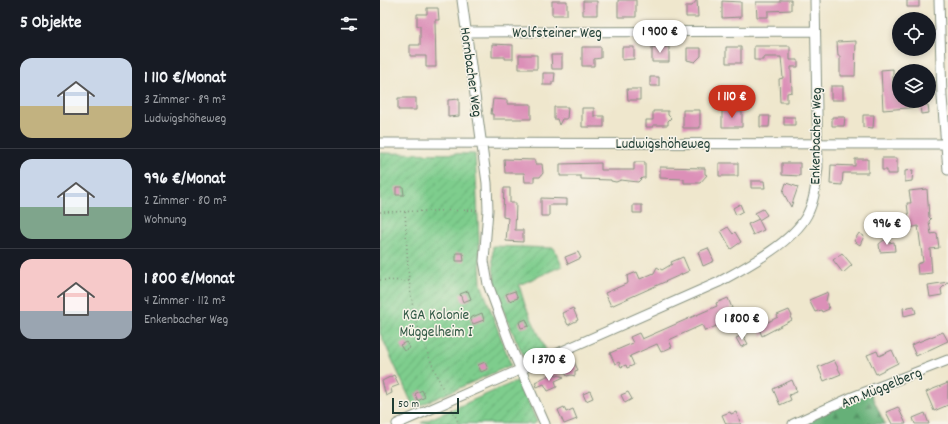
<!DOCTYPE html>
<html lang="de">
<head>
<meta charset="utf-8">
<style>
  body { margin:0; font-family:Dekko,sans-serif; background:#20242c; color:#f1f3f6; height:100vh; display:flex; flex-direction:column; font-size:15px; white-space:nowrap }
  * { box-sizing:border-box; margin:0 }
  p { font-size:13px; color:#9ea1a6 }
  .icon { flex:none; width:22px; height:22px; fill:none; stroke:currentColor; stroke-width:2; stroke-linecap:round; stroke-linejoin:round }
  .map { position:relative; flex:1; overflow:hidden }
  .details { display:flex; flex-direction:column; background:#171b24; width:380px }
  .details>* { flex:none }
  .controls { position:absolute; left:512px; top:12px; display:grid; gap:8px }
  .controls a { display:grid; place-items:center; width:44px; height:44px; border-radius:50%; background:#171b24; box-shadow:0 2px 6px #0003; font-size:20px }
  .scale { position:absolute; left:12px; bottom:10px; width:67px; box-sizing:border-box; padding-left:4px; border:2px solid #1f3d34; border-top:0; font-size:11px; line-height:14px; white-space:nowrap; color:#1f3d34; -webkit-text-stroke:3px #f7f3e8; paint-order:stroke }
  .price { position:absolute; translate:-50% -34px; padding:0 9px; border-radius:14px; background:#fff; color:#222; font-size:13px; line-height:26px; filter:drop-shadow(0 1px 2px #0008) }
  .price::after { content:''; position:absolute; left:50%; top:24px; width:12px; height:9px; margin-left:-6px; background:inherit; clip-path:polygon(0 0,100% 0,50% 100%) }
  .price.selected { background:#c8321e; color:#fff }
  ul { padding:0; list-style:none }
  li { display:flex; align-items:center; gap:12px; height:100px; padding:0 20px }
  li+li { border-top:1px solid #363941 }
  li span { display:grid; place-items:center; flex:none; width:112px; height:80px; border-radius:12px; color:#555 }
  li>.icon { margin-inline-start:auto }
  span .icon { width:48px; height:48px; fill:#fffc; stroke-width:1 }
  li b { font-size:17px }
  h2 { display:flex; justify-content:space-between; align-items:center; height:48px; padding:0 20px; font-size:17px }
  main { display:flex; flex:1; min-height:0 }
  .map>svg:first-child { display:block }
  .forest { fill:url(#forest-firs); stroke:#427656 }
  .garden { fill:url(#garden-furrows); stroke:#4e8560 }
  .building { fill:#dc90b8 }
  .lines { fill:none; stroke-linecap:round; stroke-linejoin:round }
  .street-casing { stroke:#879280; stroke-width:11 }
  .path { stroke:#879280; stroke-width:1.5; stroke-dasharray:1 3; stroke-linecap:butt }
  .street { stroke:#fff; stroke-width:9 }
  .labels { text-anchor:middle; stroke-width:3; stroke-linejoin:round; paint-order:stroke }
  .street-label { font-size:15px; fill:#1f3d34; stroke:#f7f3e8 }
  .park-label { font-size:15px; fill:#325a46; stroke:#f7f3e8 }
</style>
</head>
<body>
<main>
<section class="details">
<h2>5 Objekte<svg class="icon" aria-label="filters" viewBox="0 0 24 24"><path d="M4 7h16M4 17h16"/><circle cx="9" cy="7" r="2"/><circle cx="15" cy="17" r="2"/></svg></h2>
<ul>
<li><span style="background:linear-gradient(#c9d6e8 60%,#c2b280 0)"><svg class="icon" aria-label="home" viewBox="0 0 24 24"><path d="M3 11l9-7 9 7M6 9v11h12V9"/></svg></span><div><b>1 110 €/Monat</b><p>3 Zimmer · 89 m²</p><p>Ludwigshöheweg</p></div></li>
<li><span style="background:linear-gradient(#c9d6e8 60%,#7fa58c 0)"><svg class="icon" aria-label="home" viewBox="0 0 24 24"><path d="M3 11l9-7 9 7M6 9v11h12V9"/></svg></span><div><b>996 €/Monat</b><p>2 Zimmer · 80 m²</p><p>Wohnung</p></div></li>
<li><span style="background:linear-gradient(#f6c9c9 65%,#9aa5b1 0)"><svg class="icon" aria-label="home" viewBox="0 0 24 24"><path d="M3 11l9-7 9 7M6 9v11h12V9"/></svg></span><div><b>1 800 €/Monat</b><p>4 Zimmer · 112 m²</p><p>Enkenbacher Weg</p></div></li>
</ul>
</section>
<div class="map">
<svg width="568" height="424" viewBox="0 0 568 424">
  <defs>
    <pattern id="forest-firs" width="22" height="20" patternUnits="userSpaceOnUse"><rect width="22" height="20" fill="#66b078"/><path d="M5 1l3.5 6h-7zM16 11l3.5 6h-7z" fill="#539063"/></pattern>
    <pattern id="garden-furrows" width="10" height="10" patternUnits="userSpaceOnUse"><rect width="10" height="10" fill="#7ecd8d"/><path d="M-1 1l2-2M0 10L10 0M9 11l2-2" fill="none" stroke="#67a874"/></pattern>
  </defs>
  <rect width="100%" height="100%" fill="#f7f3e8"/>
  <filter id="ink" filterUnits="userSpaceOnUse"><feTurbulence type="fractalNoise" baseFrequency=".025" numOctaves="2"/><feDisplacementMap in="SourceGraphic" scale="8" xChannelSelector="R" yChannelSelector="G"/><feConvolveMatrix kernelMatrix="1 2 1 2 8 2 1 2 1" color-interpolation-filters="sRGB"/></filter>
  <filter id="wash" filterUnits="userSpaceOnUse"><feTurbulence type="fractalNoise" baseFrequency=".012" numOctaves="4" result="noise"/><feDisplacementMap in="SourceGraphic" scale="16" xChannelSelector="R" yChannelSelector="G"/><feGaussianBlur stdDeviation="0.9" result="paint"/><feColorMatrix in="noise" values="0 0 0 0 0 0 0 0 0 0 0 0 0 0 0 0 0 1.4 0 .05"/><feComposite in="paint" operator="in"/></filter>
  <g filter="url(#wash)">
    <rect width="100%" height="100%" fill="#efe7cd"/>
    <!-- forest -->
    <path class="forest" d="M490,392l15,32h-85z"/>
    <!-- garden -->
    <path class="garden" d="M0,153l95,1 6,130 30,81 -97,43 -34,-75z
      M113,246l61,2 8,18 -43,19 6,20 21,45 -21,9c-17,-37 -35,-71 -32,-113z
      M139,380l18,42 -4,2 -112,-1z"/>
    <g id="blocks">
      <!-- building -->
      <path class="building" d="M238,0h18v17h-18z
        M317,0l1,17h-12v-11h6z
        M400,0h11v10l-23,1v6h-11l-1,-15h24z
        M527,0h12v7h-12z
        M172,1h15v14h-15z
        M203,1h14v14h-14z
        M342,1l19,1v15l-19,1z
        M47,8h11l1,12h-4l1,47h-10v-11h-16v-11h10v-19h-3v-12h10z
        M476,41l-1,35h-15v-20h-2l-1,-14z
        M112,44l21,1v14h-8v-2h-13z
        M374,46h36v14h8v7h-7l1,25 -5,1v9h-7l-1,-23 4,-1 -2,-21h-18v3h-9z
        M202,47h19v11l-7,1v7h-12z
        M242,47h12v12l-12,1z
        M272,47h17v15h-17z
        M346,47h15v16h-15z
        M307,48h14v8l-6,6 -8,-2z
        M139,55h18v14h-18z
        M171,55h11v14h-10z
        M513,69v20h5l1,12h20l1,6 -37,3 -2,-40z
        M163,73h12l-1,9h-2v3h-9z
        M270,77h9v9h-9z
        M451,86h12v14h-12z
        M247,89h13v11h-12z
        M18,98h18v12h-18z
        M79,99v17l-11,1v-17z
        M113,99l14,1v4h24v15h-38v-5h-2z
        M540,105h8l1,8 -8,1z
        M174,107h14l-1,12h-5l-3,6 -2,-6h-3z
        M202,108h12v8h10v11h-22z
        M303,110h17v18h-17z
        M273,111h15v4l3,3 -3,3v4h-15v2h-7v-7h7z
        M342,111l20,1v15h-20z
        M483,115h11l-1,13 -10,-1z
        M380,116h10l-1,11h-9z
        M404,117h11v8h-11z
        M452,117h13l-1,9h-12z
        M502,158h15v16h-10v-4h-5z
        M124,159l31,1v4h7l1,9 -3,4h-6v5h-9l-1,-9h-19z
        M475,159h13v14h-25l-1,12 -12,-1 1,-19 24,1z
        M254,162h11v16h-3l-4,4 -17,-2 -5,2 -5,-1v-1l-30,-1v-3h-21v-12l41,-1v7h33z
        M339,163h19v13h-19z
        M402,163h18v13l-18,-1z
        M280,167l45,1v6l2,1 -7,8h-16v-4l-24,-1z
        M533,170l-1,11 -7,1v-11z
        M371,181h13l1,7h-14z
        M406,183l12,4 -7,20 -8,-15z
        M16,187h7l1,8h-8z
        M124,188h6v15h6l-1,27h8v12l-17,-1 2,-23 -5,-1v-5z
        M547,189l2,28 2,2 -2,2 2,13 6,-1 2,15 -9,1 2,24 -9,1h-5l-1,-10 6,-2 -5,-36 -8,2 -3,-25h4l-2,-12z
        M161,198l26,1v6h-18v11h-8z
        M360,204l3,7 -7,4 -3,-7z
        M253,205h9v8h-9z
        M383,209l4,6 -8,5 5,10 -11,5 -5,-11 11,-5 -4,-6z
        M348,227l5,7 2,-2 6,10 -10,7 -10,-18z
        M479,233l5,3 -4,9 -6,-4z
        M508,239l1,4 5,-1 1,9 -15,1 -1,-8 5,-4z
        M328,248l6,13 -11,5 -5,-14z
        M198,252l3,6 -13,6 -3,-7z
        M76,253h7l1,8h-8z
        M462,253l10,12 -9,8 -10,-13z
        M303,257l6,14 -78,35 -6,-13 23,-10 -1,-7 10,-4 3,7 14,-6 3,-6 5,3 10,-6 -1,-2z
        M568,282l-7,7 1,6 -12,2 -2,-12z
        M88,291l3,8 -8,3 -3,-8z
        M135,291l3,7 -9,3 -3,-7z
        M448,292l-2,9 3,8 -7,3 -1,-2 -6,2 -6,-12z
        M348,298l4,10 -15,7 4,9 -16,7 -3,-6 -33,15 3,7 -11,5 -4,-8 -27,12 4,9 -7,3 -1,-3 -5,2 -2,-5 -4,2 -5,-11 23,-10 -3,-6 9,-4 3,6 75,-33 -1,-3z
        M534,306l2,7 -12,3 -1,-8z
        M193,308l5,12 -10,5 -6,-12z
        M409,310l3,6 -2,1 2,3 -30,16 -4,-9 20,-10 -1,-2z
        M102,313l2,7 -11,4 -3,-6z
        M146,319l3,7 -8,2 -2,-6z
        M563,332l5,9 -32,15 -5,-11z
        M363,335l5,9 -7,3 -5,-9z
        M26,342l4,6 -6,3 -4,-6z
        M512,350l6,13 -22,11 -9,-19 10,-4 2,5z
        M454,360l7,14 -17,7 -6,-14z
        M105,362l3,7 -7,3 -3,-7z
        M194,362l4,8 -3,1v5l-4,-1 -4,1 -5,-9z
        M170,373l14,4 -9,4 2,6 -9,4 -4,-7 -7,3 -2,-5 14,-7z
        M14,375l5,10 -8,3 1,5 -6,3 -4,-15z
        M412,380l5,12 -8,3 2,5 -11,5 -7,-16z
        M568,383v22l-14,6 -8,-19z
        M42,390l3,7 -7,4 -3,-7z
        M210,391l3,7 -7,3 -3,-7z
        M248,392l4,7 -7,4 -4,-8z
        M184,407l2,5 7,-3 4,10 -13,5 -6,-14z
        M518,407l8,17h-14l-6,-12z
        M350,412l1,2 5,-2 5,12h-15l-4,-9z
        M545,413l4,11h-14l-2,-6z"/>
    </g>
  </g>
  <g filter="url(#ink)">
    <use href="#blocks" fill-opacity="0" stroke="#879280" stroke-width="1"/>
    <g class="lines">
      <!-- street casing -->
      <g class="street-casing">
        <path id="street" d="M82,0l25,183 1,27 -4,51 4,23 25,68 32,72
          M559,0l3,97 6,73
          M86,32l349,-1
          M0,143l565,1
          M17,424l322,-142c27,-15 73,-39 88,-67 8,-15 9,-32 11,-48l-3,-167
          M413,424l57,-26 98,-38"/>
      </g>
      <!-- path -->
      <path class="path" d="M0,212l97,-2
        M25,212c2,32 2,64 8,95 6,30 20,59 32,87
        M0,280l29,1
        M72,409l7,15"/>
      <!-- street -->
      <use href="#street" class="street"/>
    </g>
  </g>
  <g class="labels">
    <!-- street labels -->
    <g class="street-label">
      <text x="177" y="37">Wolfsteiner Weg</text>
      <text transform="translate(92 72) rotate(82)" y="5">Hornbacher Weg</text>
      <text transform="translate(435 136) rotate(-89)" y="5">Enkenbacher Weg</text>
      <text x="283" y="148">Ludwigshöheweg</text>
      <text transform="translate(501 387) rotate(-22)" y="5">Am Müggelberg</text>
    </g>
    <!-- park labels -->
    <g class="park-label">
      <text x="56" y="319">KGA Kolonie<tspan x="56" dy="17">Müggelheim I</tspan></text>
    </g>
  </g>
</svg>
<div class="controls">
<a><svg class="icon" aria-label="locate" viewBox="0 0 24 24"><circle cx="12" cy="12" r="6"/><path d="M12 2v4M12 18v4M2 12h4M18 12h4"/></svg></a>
<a><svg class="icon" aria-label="layers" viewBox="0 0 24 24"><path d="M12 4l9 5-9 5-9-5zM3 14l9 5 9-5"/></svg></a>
</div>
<div class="scale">50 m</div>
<b class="price" style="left:280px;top:54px">1 900 €</b>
<b class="price selected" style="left:352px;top:119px">1 110 €</b>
<b class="price" style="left:507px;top:246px">996 €</b>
<b class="price" style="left:362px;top:341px">1 800 €</b>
<b class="price" style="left:169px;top:382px">1 370 €</b>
</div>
</main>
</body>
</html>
